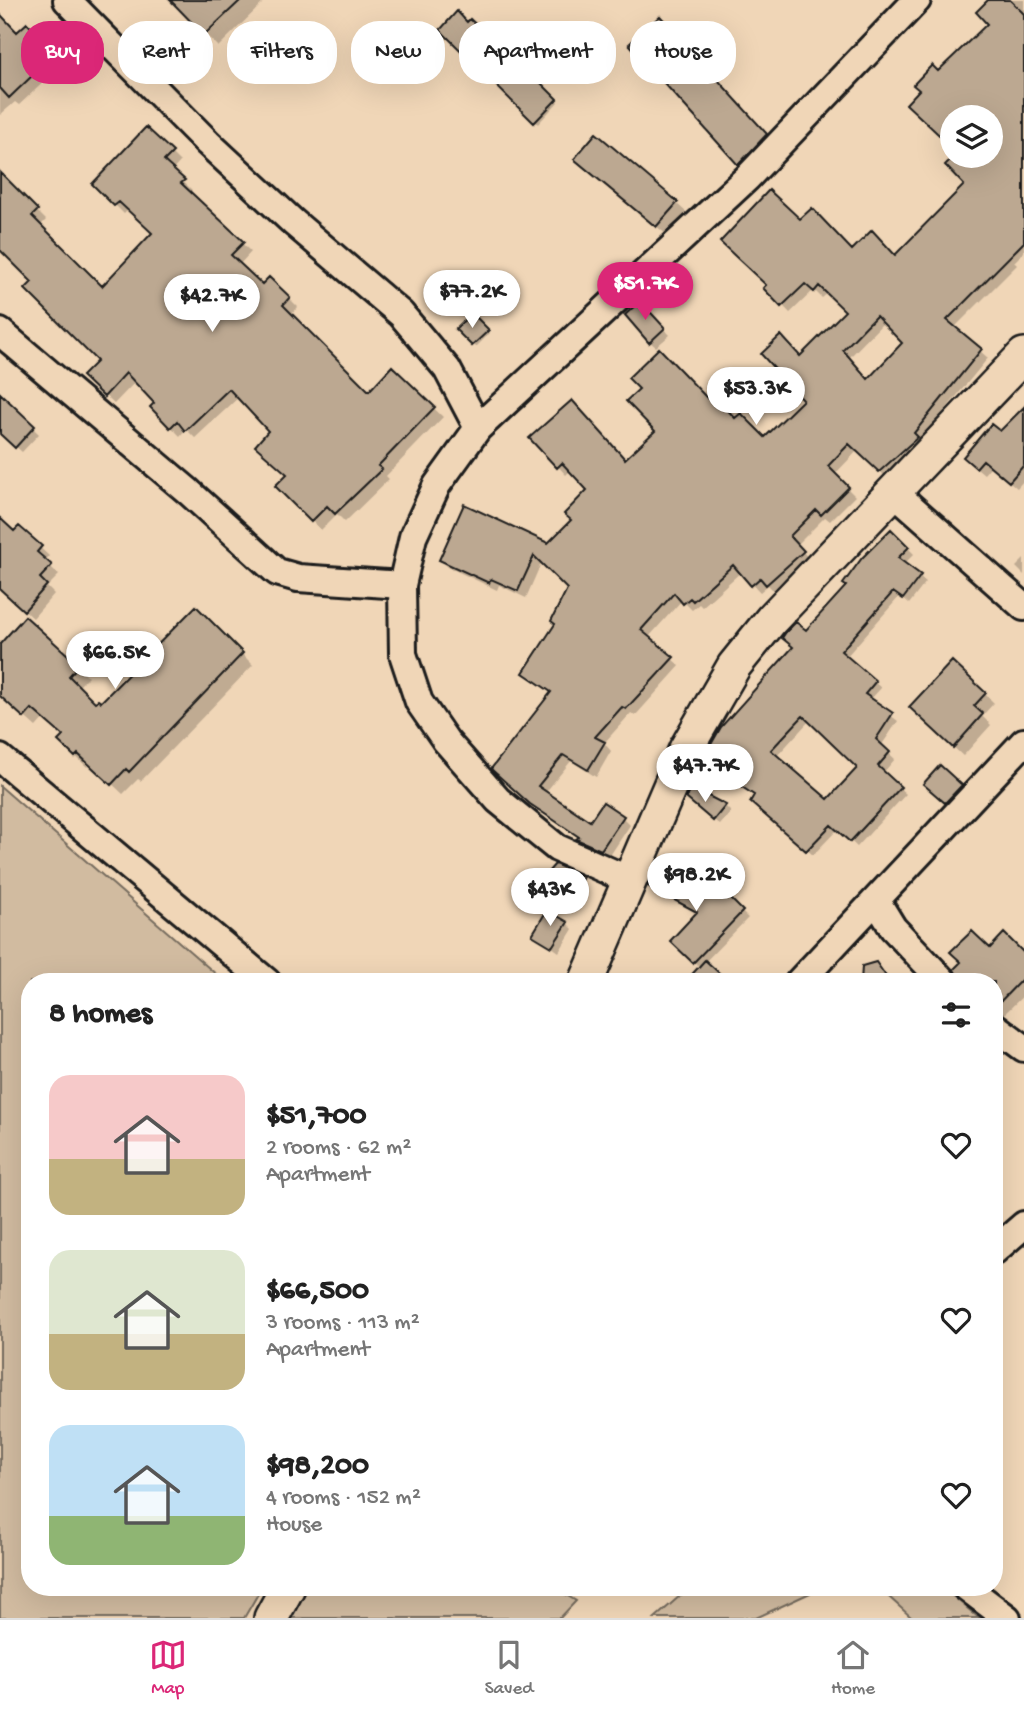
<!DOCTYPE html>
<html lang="en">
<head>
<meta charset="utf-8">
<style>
  body { margin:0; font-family:"Gochi Hand",sans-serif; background:#f2f2f2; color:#222; height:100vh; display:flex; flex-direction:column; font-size:26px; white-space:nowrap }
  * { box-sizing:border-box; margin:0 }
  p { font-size:23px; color:#767676 }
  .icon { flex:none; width:38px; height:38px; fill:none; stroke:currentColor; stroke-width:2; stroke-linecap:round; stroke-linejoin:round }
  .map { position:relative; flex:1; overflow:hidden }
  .details { position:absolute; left:21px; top:973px; width:982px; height:623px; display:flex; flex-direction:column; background:#fff; border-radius:28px; box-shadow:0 7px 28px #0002 }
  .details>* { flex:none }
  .banner { position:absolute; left:21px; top:21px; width:984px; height:63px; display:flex; gap:14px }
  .tools { position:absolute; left:940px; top:105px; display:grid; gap:14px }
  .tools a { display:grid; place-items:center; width:63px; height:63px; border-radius:50%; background:#fff; box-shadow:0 7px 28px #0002; font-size:35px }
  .price { position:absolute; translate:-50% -60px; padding:0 16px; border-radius:24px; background:#fff; color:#222; font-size:23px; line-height:46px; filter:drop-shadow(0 2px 4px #0008) }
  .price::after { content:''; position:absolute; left:50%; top:42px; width:21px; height:16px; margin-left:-10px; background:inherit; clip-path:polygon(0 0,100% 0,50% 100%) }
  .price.active { background:#db2777; color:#fff }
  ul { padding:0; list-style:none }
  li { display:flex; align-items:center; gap:21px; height:175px; padding:0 28px }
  li span { display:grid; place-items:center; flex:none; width:196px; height:140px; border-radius:21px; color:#555 }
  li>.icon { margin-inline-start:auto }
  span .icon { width:84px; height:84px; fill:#fffc; stroke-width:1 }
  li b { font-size:30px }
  h2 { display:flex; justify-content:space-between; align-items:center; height:84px; padding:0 28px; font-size:30px }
  .chip { padding:0 24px; border-radius:28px; background:#fff; box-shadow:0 7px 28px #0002; font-size:24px; line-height:63px }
  .chip.active { background:#db2777; color:#fff }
  .tab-bar { display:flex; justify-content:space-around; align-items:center; height:98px; border-top:2px solid #e0e0e0; background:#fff; font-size:19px; color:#767676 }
  .tab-bar a { display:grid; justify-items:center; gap:4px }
  .tab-bar .active { color:#db2777 }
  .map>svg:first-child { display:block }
  .green { fill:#d1bba0; stroke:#766c5e; stroke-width:2 }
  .shadow { fill:#0003; fill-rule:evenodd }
  .building { fill:#bca891; stroke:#1c1c1c; stroke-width:2; fill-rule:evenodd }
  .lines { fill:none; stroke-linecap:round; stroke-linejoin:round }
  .minor-casing { stroke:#1c1c1c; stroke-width:32 }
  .tertiary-casing { stroke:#1c1c1c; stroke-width:38 }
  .minor { stroke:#f0d6b7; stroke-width:26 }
  .tertiary { stroke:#f0d6b7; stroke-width:33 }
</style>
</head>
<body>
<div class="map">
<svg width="1024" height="1618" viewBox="0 0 1024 1618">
  <rect width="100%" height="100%" fill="#f0d6b7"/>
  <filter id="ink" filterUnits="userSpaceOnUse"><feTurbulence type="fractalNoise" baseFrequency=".0143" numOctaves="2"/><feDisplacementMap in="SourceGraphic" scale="14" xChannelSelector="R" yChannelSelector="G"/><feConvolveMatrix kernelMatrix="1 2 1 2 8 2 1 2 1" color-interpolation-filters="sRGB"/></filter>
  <g filter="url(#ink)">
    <!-- green -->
    <path class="green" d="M0,786l225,196h-195v605h232l-18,31h-244z
      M305,1587h248l23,14 -16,17h-273z
      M690,1587h133l-67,31h-101z
      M878,1587h64l37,31h-67z"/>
    <!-- shadow -->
    <path class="shadow" d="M182,0h84l-48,47 -41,-42z
      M990,0h34v252l-10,10 3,3 -63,63 34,30 -100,121 -30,-29 -24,25 21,21 -25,25 -5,-4 -28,28 13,15 -36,31 -6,-6 -8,7 -19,-20 -39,35 -3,-3 -7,6 -10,-10 -34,38 32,28 -45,50 -4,-3 -27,30 7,8 -15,26 -25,-16 -26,32 46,31 32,-6 7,7 -21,32 -23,-10 -6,-9 -40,-27 -39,-35 51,-83 -26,-20 31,-48 12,-37 -27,-27 -16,37 -27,-13 -2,5 -49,-23 -7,-7 108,-15 25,-25 15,-30 -18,-20 -5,5 -34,-37 93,23 82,-61 58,40 40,-40 -5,-42 47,-47 -19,-18 -6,5 -8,-8 -24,23 -24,-25 34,-66 52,30 43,5 71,-72 -19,-20 9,-9h34v-39h-38v28l-14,-71 52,-50zM884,322l21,21 -36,38 -20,-23z
      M0,16l17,18 18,1 28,29 -44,41 -4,-3 -15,13z
      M470,21l16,16 -2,3 30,29 5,-5 39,38 -20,22 -95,-94z
      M670,28l105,117 -27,28 -9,-9z
      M147,129l33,33 -8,9 20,19 -3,3 62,59 -12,13 23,22 7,-8 20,19 9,9 -7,8 78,78 23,-25 51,49 -57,59 3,3 -44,43 -8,-8 -16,16 -44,-44 12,-12 -19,-43 -31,-34 -44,41 -9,-9 -6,7 -28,-29 5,-4 -21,-22 -22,23 -29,-28 15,-15 -65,-79 -35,-35v-73l46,46 -6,6 62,62 52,-54 -25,-25 -5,5 -30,-30z
      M586,168l90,35 10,9 -19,23z
      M640,304l30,31 -14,12 -6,-5z
      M472,315l18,18 -14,14 -18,-18z
      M0,396l39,38 -17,18 -22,-20z
      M1024,410v70l-7,8 -26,-22 -7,8 -12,-10z
      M0,526l14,8 5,-6 30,28 -4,5 14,14 -12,12 7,7 -21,24 -33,-31z
      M891,531l23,23 -10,10 22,18 -17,22 -9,-8 -54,61 35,31 -11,12 28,21 -17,25 14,13 -12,14 23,21 -49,53 -19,-18 -25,26 -55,-48 -3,-10 -50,-36zM810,720l49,48 -31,34 -52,-45z
      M1024,559v16l-8,-8z
      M196,608l57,57 -112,116 -3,-2 -15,15 -33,-31 -3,4 -16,-15 -6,-15 -21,-19 -8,9 -36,-32v-49l77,20 11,11 -10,10 17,18h6z
      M985,694l9,9 -12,13 9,9 -28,31 -42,-39z
      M940,768l27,24 -15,16 -26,-24z
      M694,804l31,2 6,6 -11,13z
      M551,872l31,6 2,2 -9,14z
      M650,885l63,13 7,-7 28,27 -48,49 -28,-26 26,-27z
      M567,923l6,6 -14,23 -24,-17z
      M990,951l34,5v39l-25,24 -5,-5v-32l-31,-20z"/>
    <!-- building -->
    <path class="building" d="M170,0h71l-37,35z
      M988,0h22l14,14v228l-77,78 35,29 -68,84 4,4 -39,35 -30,-28 -21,22 21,21 -28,28 -5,-5 -26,26 14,15 -38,34 -6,-7 -9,8 -18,-21 -40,36 -3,-3 -7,6 -9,-11 -33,37 33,27 -48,52 -4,-2 -27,30 10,5 -17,28 -25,-15 -25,31 52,35 13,-19 21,14 -23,34 -25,-11 3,-2 -49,-33 -39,-35 60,-77 -28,-19 32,-49 -4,-3 16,-32 -33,-33 -16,35 -27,-12 -2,4 -50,-23 25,-56 84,39 23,-23 -7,-6 23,-24 -25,-27 -5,5 -28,-30 43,-38 53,59 30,-28 -29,-30 13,-12 -11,-11 31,-30 48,50 5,-5 23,25 6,-5 24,24 38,-37 -42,-46 20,-19 19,21 45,-45 -26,-25 -5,6 -9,-8 -24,23 -18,-19 3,-3 -46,-43 49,-52 31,29 12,-11 40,42 20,-20 23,25 69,-70 -19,-20 9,-9h36v-39h-38v30l-46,-43 13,-14 -6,-5 19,-20 6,6 49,-47 -11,-12zM876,316l26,27 -34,36 -25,-29z
      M457,11l10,11 3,-3 15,14 -2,3 31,30 5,-5 38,38 -23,24 -94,-93z
      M0,14l17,18 10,-9 28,31 -46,44 -9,-10z
      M660,16l107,118 -29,31 -109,-121z
      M146,127l27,25 -9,9 21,19 -4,3 63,59 -13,13 31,29 7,-7 21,20 -7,8 86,86 23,-25 43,41 -57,59 4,3 -47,45 -8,-8 -16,16 -36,-36 12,-12 -32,-28 13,-15 -39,-42 -44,42 -8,-10 -7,7 -20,-21 4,-4 -28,-30 -22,24 -22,-21 15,-15 -72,-72 7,-7 -32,-32v-78l38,38 -6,6 70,70 50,-53 -33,-31 -5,4 -22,-22z
      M596,133l82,69 -22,25 -82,-68z
      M640,301l25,27 -16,15 -24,-28z
      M472,313l17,17 -17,16 -17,-17z
      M0,393l35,33 -20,22 -15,-14z
      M1024,407v58l-15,17 -26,-22 -7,8 -13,-11 28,-33 9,7z
      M0,518l14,13 5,-5 23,20 -5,6 15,13 -12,13 7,7 -23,26 -24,-22z
      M891,529l18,18 -11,11 23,17 -18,24 -10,-7 -52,59 35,30 -11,13 28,19 -17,26 14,13 -12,14 23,21 -51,55 -19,-17 -25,26 -56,-49 4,-7 -51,-34 4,-4 -2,-2 16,-28 72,-80 -11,-9 4,-6 10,-10 10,8 40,-44 -3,-2 19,-26zM803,716l54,52 -29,31 -57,-49z
      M196,606l47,47 -114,119 -3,-3 -15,16 -33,-31 -3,3 -17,-16 5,-5 -31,-27 -8,9 -24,-22v-52l25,-28 54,49 -10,11 26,26 3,-2 3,2z
      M952,661l34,32 -12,13 9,8 -30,34 -44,-41z
      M940,765l22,20 -17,18 -22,-19z
      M691,787l35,18 -13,16 -27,-23z
      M555,864l28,13 -11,16 -24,-21z
      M657,865l56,31 7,-8 23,23 -50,52 -23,-22 27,-29 -49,-26z
      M547,910l21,12 -16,25 -20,-12z
      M972,931l18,17 14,-15 20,20v24l-30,31v-26h-35l-5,-13 7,-7 -11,-10z
      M705,960l24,22h-44z
      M876,962l14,20h-29l1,-16z"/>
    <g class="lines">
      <!-- minor casing -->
      <g class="minor-casing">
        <path id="minor" d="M67,0l141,143 85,79 108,92 46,55 31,59
          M0,332l189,160 88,80 21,6 104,7
          M894,492l130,115
          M0,758l267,224
          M629,880l-72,-32 -59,-48 -52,-59 -27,-39 -16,-48 -1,-69 11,-48 24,-52 41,-57 269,-250 170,-178
          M877,902l16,26 51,54
          M799,982l225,-240
          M994,1026l30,22
          M994,1251l30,-26
          M966,1587l41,31"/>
      </g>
      <!-- tertiary casing -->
      <g class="tertiary-casing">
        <path id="tertiary" d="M586,982l100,-233 48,-83 38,-47 252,-264
          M271,1618l17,-31"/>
      </g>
      <!-- minor -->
      <use href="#minor" class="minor"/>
      <!-- tertiary -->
      <use href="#tertiary" class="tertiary"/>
    </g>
  </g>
</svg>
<div class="tools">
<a><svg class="icon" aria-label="layers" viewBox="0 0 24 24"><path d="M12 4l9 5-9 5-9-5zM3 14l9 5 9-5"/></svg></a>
</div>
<b class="price active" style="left:645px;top:322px">$51.7K</b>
<b class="price" style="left:472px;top:330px">$77.2K</b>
<b class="price" style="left:212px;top:334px">$42.7K</b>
<b class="price" style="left:756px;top:427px">$53.3K</b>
<b class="price" style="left:115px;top:691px">$66.5K</b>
<b class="price" style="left:705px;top:804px">$47.7K</b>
<b class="price" style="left:696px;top:913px">$98.2K</b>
<b class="price" style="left:550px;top:928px">$43K</b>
<div class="banner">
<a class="chip active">Buy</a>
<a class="chip">Rent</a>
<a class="chip">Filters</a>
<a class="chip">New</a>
<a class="chip">Apartment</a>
<a class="chip">House</a>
</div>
<section class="details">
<h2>8 homes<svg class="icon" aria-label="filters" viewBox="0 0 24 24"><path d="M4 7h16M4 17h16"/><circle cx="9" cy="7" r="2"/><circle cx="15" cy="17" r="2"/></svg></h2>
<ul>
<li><span style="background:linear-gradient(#f6c9c9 60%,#c2b280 0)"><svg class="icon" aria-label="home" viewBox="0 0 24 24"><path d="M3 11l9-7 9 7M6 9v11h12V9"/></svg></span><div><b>$51,700</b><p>2 rooms · 62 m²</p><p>Apartment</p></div><svg class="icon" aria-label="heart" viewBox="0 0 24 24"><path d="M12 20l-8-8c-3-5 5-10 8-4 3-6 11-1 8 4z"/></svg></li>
<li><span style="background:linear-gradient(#dfe7d0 60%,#c2b280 0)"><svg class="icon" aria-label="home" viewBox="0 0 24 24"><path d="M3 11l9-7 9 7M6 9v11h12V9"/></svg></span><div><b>$66,500</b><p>3 rooms · 113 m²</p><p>Apartment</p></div><svg class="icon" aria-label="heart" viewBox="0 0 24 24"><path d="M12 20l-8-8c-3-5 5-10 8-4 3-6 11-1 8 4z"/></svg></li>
<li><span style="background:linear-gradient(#bfe0f5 65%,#8fb573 0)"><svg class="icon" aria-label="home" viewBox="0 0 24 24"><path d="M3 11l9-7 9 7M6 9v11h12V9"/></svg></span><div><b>$98,200</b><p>4 rooms · 152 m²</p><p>House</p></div><svg class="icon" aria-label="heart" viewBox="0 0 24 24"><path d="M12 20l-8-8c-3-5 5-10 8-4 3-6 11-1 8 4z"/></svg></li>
</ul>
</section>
</div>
<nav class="tab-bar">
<a class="active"><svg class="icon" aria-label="map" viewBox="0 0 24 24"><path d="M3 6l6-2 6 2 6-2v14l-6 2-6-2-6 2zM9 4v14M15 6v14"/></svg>Map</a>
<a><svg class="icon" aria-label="saved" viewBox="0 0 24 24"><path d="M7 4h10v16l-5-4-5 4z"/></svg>Saved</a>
<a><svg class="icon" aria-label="home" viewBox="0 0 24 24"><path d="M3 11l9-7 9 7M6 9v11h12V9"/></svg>Home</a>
</nav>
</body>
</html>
